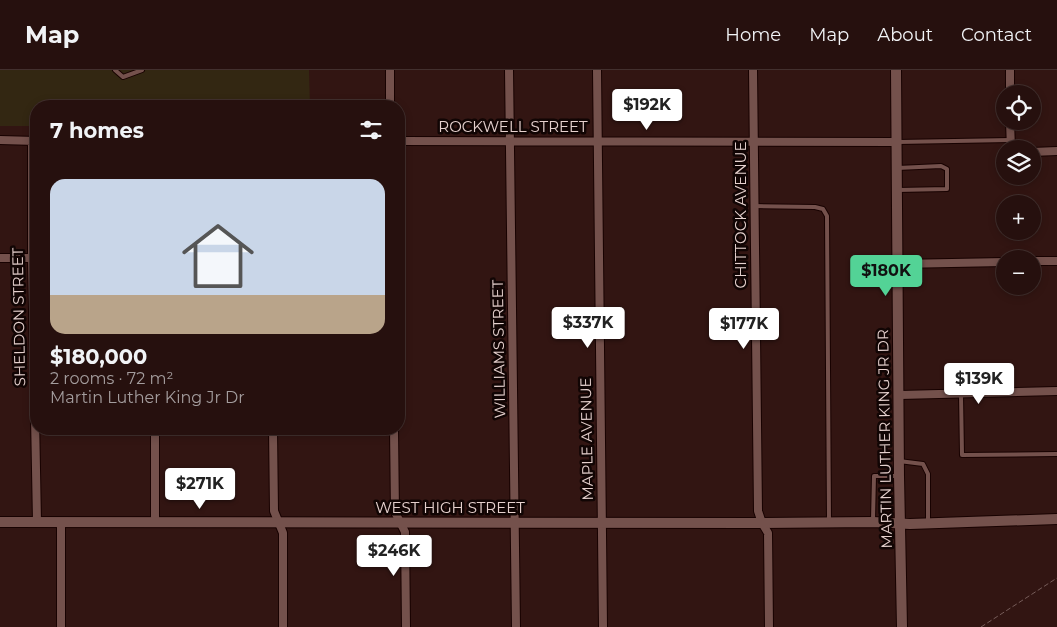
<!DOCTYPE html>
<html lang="en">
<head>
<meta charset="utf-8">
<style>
  body { margin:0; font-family:Montserrat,sans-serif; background:#2e1917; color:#f1f3f6; height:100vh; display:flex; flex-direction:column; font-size:19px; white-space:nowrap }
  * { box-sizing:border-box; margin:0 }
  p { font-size:16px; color:#a49d9e }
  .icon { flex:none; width:28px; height:28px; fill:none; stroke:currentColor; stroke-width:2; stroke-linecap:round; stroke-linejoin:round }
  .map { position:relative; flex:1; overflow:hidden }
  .details { position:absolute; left:30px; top:30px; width:375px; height:335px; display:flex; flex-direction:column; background:#26100e; border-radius:20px; box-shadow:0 2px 8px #0003,0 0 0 1px #42302e }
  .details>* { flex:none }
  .controls { position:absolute; left:996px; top:15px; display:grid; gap:10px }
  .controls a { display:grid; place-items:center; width:45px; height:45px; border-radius:50%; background:#26100e; box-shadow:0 2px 8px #0003,0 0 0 1px #42302e; font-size:25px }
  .price { position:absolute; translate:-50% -42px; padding:0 11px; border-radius:5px; background:#fff; color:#222; font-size:16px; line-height:32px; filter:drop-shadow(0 1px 2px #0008) }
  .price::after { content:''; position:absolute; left:50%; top:30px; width:15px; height:11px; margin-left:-8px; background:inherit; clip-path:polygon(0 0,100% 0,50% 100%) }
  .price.current { background:#53d396; color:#111 }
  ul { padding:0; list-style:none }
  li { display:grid; align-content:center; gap:10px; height:265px; padding:0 20px }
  li span { display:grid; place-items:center; height:155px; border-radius:15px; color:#555 }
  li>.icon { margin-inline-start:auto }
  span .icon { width:90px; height:90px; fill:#fffc; stroke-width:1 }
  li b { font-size:21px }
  h2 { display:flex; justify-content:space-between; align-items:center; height:60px; padding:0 20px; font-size:21px }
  header { display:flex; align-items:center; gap:30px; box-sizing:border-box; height:70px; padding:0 25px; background:#26100e; border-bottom:1px solid #42302e }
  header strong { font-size:24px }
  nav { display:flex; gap:28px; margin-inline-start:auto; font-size:18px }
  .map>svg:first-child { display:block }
  .green { fill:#332712 }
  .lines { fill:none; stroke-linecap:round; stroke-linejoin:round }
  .lane-casing { stroke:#180201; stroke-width:6 }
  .street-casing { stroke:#180201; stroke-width:10 }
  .secondary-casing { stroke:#180201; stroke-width:12 }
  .path { stroke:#765c59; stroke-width:1; stroke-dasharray:5 2.5; stroke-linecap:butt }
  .lane { stroke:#74514c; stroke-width:4 }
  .street { stroke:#74514c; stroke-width:8 }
  .secondary { stroke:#74514c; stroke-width:10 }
  .labels { text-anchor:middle; stroke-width:5; stroke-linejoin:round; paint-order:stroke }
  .street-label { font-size:15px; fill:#e6d1ce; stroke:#110504 }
</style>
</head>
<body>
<header>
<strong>Map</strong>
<nav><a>Home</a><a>Map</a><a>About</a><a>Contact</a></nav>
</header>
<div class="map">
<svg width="1057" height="557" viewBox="0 0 1057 557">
  <rect width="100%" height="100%" fill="#321512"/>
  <!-- green -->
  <path class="green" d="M0,0h309l1,36h-274v20h-36z"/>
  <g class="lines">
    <!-- lane casing -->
    <g class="lane-casing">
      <path id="lane" d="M115,0l8,7 19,-7
        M897,72l114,-2
        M897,120l50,-1v-20l-6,-3 -44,2
        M754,136l61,1 8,2 4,7 2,306
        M961,324l1,61 95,-1
        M899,391l24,3 5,10v47
        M873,450l1,-44h24"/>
    </g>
    <!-- street casing -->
    <g class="street-casing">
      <path id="street" d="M390,0v36
        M509,0l7,557
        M597,0l6,557
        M753,0l5,441 4,12 6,10 1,94
        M1010,0v24
        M1010,51l1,28
        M0,70l36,1
        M32,71v117l5,264
        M399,71l498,1
        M1032,82l25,-1
        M0,188h36
        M1032,191h25
        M898,194l107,-2
        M900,325l157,-4
        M155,359v94
        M273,359l1,82 9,22v94
        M394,359l1,83 10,20 1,95
        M61,452v105"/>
    </g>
    <!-- secondary casing -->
    <g class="secondary-casing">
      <path id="secondary" d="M896,0l3,406 3,151
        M0,452l762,1 111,-1 37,2 147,-5"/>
    </g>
    <!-- path -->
    <path class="path" d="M981,557l76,-49"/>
    <!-- lane -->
    <use href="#lane" class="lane"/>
    <!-- street -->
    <use href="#street" class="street"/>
    <!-- secondary -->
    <use href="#secondary" class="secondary"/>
  </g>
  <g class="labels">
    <!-- street labels -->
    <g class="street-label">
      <text x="513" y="62">ROCKWELL STREET</text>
      <text transform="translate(741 145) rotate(-90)" y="5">CHITTOCK AVENUE</text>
      <text transform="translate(19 247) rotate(-91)" y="5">SHELDON STREET</text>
      <text transform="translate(499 279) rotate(-91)" y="5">WILLIAMS STREET</text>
      <text transform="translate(587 369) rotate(-91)" y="5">MAPLE AVENUE</text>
      <text transform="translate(885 369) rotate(-91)" y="5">MARTIN LUTHER KING JR DR</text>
      <text x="450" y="443">WEST HIGH STREET</text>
    </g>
  </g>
</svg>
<div class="controls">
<a><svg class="icon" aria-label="locate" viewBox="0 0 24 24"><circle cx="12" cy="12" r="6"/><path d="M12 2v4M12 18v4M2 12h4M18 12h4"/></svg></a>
<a><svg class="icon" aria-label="layers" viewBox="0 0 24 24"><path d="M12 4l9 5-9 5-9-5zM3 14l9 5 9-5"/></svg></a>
<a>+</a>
<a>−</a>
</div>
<b class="price" style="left:647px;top:61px">$192K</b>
<b class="price current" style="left:886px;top:227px">$180K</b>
<b class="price" style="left:588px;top:279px">$337K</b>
<b class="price" style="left:744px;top:280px">$177K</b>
<b class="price" style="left:979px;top:335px">$139K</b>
<b class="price" style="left:200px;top:440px">$271K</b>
<b class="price" style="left:394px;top:507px">$246K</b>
<section class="details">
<h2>7 homes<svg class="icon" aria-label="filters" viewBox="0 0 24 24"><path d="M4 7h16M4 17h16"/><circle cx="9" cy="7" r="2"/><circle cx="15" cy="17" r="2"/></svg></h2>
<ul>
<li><span style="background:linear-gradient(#c9d6e8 75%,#b9a48a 0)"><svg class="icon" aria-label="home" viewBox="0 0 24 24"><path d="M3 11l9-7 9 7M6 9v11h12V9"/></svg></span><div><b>$180,000</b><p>2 rooms · 72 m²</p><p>Martin Luther King Jr Dr</p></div></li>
</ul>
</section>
</div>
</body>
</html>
